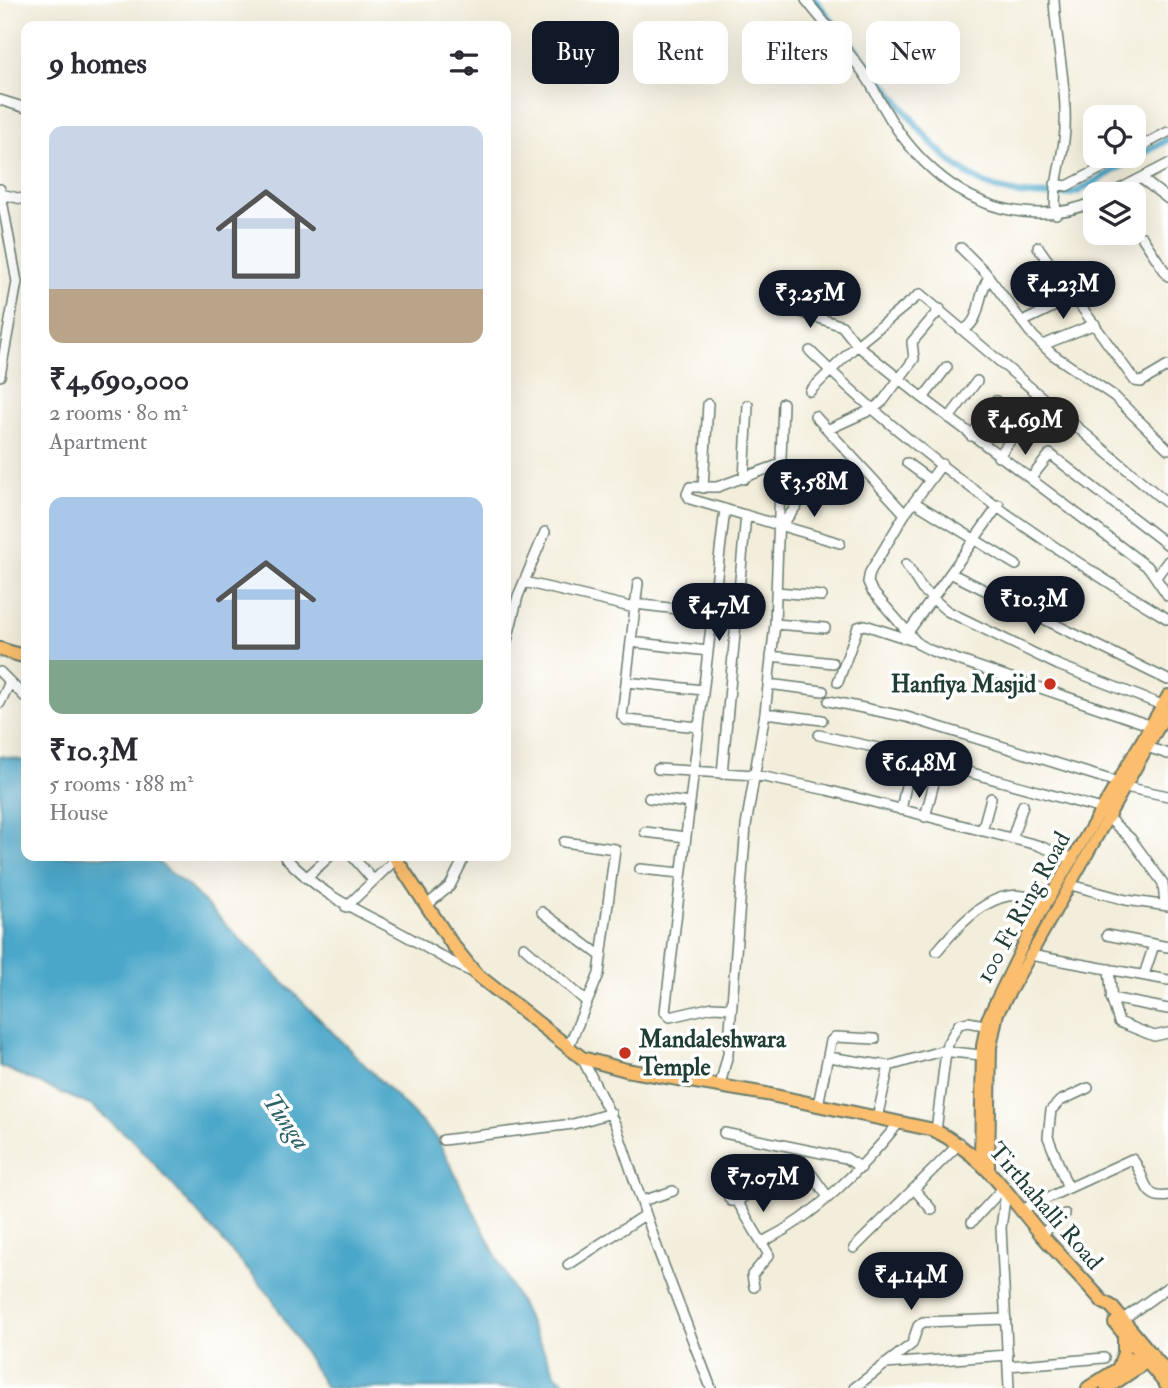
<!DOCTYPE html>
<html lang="en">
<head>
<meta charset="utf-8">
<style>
  body { margin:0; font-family:"IM FELL Double Pica",serif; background:#f2f2f3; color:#2b2b33; height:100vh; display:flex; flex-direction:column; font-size:26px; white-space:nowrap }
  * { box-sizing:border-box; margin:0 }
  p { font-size:23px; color:#7c7c81 }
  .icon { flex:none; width:38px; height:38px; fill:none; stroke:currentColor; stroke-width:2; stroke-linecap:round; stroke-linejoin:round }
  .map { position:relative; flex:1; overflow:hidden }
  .side { position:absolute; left:21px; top:21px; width:490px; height:840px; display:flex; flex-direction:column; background:#fff; border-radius:14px; box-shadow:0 7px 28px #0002 }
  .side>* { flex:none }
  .guide { position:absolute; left:532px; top:21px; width:530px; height:63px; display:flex; gap:14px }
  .fabs { position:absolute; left:1083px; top:105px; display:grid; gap:14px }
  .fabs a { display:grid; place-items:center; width:63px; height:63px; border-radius:14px; background:#fff; box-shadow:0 7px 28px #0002; font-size:35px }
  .price { position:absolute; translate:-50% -60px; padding:0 16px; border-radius:24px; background:#111827; color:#fff; font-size:23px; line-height:46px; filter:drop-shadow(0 2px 4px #0008) }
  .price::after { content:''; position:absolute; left:50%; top:42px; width:21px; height:16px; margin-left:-10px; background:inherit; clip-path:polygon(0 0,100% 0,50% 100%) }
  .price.on { background:#222; color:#fff }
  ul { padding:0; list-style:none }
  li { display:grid; align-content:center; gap:14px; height:371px; padding:0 28px }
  li span { display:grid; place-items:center; height:217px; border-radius:14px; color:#555 }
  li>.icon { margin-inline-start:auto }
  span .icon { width:126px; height:126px; fill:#fffc; stroke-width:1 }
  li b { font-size:30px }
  h2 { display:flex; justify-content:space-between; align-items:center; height:84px; padding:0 28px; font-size:30px }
  .tag { padding:0 24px; border-radius:14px; background:#fff; box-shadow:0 7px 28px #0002; font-size:24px; line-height:63px }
  .tag.on { background:#111827; color:#fff }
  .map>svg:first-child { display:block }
  .water { fill:#4ba7c9; stroke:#35727e; stroke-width:2 }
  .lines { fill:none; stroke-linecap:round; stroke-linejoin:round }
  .canal { stroke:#4ba7c9; stroke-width:7 }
  .minor-casing { stroke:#697b6e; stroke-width:12 }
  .major-casing { stroke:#697b6e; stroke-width:14 }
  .highway-casing { stroke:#697b6e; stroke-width:16 }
  .minor { stroke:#fff; stroke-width:9 }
  .major { stroke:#fabe6e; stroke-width:10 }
  .highway { stroke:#fabe6e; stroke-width:12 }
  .poi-dot { fill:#c8321e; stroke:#fff; stroke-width:2.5 }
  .labels { text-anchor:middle; stroke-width:7; stroke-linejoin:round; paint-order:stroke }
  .poi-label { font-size:24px; font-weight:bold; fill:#1f3d34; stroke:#fff; text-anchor:end }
  .street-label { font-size:24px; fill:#1f3d34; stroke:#fff }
  .water-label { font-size:26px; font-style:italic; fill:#2e6268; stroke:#fff }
</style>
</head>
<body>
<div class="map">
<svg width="1168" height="1388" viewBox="0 0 1168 1388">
  <rect width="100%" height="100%" fill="#fff"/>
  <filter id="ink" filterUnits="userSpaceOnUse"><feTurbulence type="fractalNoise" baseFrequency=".0143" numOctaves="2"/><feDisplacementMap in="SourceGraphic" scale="14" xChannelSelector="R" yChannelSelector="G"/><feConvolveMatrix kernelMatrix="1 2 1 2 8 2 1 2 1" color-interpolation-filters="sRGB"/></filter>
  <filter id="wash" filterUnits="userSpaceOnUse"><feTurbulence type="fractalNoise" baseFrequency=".00686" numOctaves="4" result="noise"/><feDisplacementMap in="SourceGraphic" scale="28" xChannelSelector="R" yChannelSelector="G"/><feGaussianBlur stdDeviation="1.57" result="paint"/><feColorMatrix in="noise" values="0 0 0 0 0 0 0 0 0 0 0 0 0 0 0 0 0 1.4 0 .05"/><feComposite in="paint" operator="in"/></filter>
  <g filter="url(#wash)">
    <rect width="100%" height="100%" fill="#f3eedb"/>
    <!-- water -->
    <path class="water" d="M0,756l26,5v95h124l40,32 247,250 119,237 16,13h-246l-57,-94 -134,-152 -43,-36 -92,-40z"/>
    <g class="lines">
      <!-- canal -->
      <path class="canal" d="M815,0c20,27 43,51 65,78 44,55 80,118 160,117 14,0 24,1 37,-3l91,-53"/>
    </g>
  </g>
  <g filter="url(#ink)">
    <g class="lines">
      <!-- minor casing -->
      <g class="minor-casing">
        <path id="minor" d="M806,0c20,25 41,49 59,75 8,11 12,22 19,33 29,52 78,98 139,104 26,3 49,0 73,-11
          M1054,0c2,43 13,85 11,129 -1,29 -13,54 -9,85
          M0,100l26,8
          M1134,150l34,-18
          M1142,179l26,20
          M1055,184l12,2 58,-30
          M0,189l17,93 -17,94
          M1,194l25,6
          M1110,194l58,-30
          M1142,237l26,39
          M1038,247l97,134 6,1 27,-16
          M961,248l24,24 48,64 19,18 62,42 54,53
          M773,302l69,24 15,19 66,53 226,170 19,28
          M1022,322l54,-26
          M965,329c17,-10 12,-35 24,-52
          M1043,345l52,-21
          M810,351c107,105 231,191 358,268
          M810,391l47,-46 63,-51 248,210
          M923,398l24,-31
          M815,416l90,98
          M949,418l28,-37
          M829,429l44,-20 10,-8 31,-42 -2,-17 28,-33
          M971,436l25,-35
          M998,457l43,-58
          M907,463l23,17
          M781,464l-64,23h-27l-3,7 3,5 150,44
          M942,464l-37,50 -35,58 -2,10 4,9 46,53 14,7 217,74
          M1031,478l19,-24 118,91
          M744,479l4,-74
          M703,488l5,-84
          M914,502l102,63
          M725,509l-60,503 5,5 43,-10 18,1
          M782,525l44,-58
          M906,564l16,25 25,22 111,54 104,40
          M952,574l216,106
          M1156,577l12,-16
          M524,582l111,26
          M638,583l-16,133 4,4 73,7
          M777,592l45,4
          M635,604l77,9
          M775,624l50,4
          M909,631l90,-126
          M631,642l77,9
          M506,645l12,-49 27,-64
          M771,656l62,7
          M0,672l26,26
          M626,682l77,8
          M838,682l20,-55 7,-2 52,17
          M768,684l55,7
          M829,701l78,16 210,65
          M0,703l10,-21
          M765,713l57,7
          M819,735l77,17 206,57
          M1147,747l21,7
          M658,769l97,6 72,15 210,55 36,14
          M722,774l24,-259
          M1125,787l43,9
          M649,798l41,5
          M901,810l8,-39
          M925,817l9,-34
          M1107,817l24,22 32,44 2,22
          M982,831l9,-33
          M645,832l41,5
          M1012,839l11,-34
          M564,842l51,7 -16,125 -31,74
          M284,856c37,39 67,51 113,75 27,14 50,31 78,42
          M352,856l21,24
          M640,869l41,4
          M306,878l24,-22
          M1071,885l55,15 42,6
          M427,905l23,-19 15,-30
          M346,907l50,-48
          M542,912l59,44
          M1107,935l61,12
          M524,947l63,55
          M937,951c25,-30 68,-78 108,-44
          M1030,955l138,25
          M1109,969l3,31 7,22 35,14 14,-3
          M1144,975l10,-30
          M1111,998l57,11
          M828,1057l61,9 52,-15 41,4
          M582,1058l34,68 42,124 53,138
          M720,1085l8,-31 18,-228 19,-113 10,-89 8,-221
          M818,1105l13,-64 4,-4 40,2
          M877,1118l12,-52
          M936,1131l11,-87 12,-20 9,-2 16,3
          M724,1133l122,25 15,10
          M443,1140l130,-16 38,-11
          M717,1175l14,26h6l32,54 -17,20 2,12
          M1068,1188l-20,-51 3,-27 9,-9 28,-13
          M914,1189l18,21
          M1006,1192l-5,36 8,160
          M642,1201l31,-10
          M737,1201l65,-40 26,36
          M1021,1210l111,-51c14,13 9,42 36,37
          M972,1222l31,-34
          M1042,1234l23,-20
          M764,1241c53,-26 97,-72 134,-117
          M854,1248l106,-105
          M568,1265l78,-51
          M1122,1320l46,-33
          M885,1364l123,-9
          M1008,1366l96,-8
          M854,1388l58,-44 6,-18 5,-4 83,-3"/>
      </g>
      <!-- major casing -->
      <g class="major-casing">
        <path id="major" d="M980,1159l2,-113 5,-27 42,-86 139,-238
          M989,1169l2,-122 7,-34 170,-302"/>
      </g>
      <!-- highway casing -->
      <g class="highway-casing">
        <path id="highway" d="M0,649l26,8
          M394,856l58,88 23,29 107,85 44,12 140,24 168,36c50,25 72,63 107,104 20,23 42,45 62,68l8,4 57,68
          M1115,1323l53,64
          M1118,1369l6,-16v-18
          M1088,1388l58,-37
          M1107,1388l43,-29"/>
      </g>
      <!-- minor -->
      <use href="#minor" class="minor"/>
      <!-- major -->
      <use href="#major" class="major"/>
      <!-- highway -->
      <use href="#highway" class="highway"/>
    </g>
  </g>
  <!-- markers -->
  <g class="poi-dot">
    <circle cx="1050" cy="684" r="7"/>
    <circle cx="625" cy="1053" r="7"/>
  </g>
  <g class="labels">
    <!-- poi labels -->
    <g class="poi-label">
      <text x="1036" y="692">Hanfiya Masjid</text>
      <text x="639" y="1047" text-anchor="start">Mandaleshwara<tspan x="639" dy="28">Temple</tspan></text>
    </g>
    <!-- street labels -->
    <g class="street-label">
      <text transform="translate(1023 907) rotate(-61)" y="8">100 Ft Ring Road</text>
      <text transform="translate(1046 1206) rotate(49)" y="8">Tirthahalli Road</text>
    </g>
    <!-- water labels -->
    <g class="water-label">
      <text transform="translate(287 1121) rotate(55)" y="9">Tunga</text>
    </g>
  </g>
</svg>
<div class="fabs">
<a><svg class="icon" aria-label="locate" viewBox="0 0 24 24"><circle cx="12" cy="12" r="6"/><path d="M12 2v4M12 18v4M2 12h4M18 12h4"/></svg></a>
<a><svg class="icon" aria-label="layers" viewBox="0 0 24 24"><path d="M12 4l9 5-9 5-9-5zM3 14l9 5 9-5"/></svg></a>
</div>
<b class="price" style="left:1063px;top:321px">₹4.23M</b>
<b class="price" style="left:810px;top:330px">₹3.25M</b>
<b class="price on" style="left:1025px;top:457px">₹4.69M</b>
<b class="price" style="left:814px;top:519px">₹3.58M</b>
<b class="price" style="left:1034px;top:636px">₹10.3M</b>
<b class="price" style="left:719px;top:643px">₹4.7M</b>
<b class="price" style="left:919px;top:800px">₹6.48M</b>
<b class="price" style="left:763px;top:1214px">₹7.07M</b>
<b class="price" style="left:911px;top:1312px">₹4.14M</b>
<div class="guide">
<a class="tag on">Buy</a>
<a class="tag">Rent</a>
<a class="tag">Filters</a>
<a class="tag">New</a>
</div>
<section class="side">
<h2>9 homes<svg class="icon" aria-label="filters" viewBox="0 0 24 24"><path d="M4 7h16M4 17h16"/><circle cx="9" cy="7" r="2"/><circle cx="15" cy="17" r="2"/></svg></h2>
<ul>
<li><span style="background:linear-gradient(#c9d6e8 75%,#b9a48a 0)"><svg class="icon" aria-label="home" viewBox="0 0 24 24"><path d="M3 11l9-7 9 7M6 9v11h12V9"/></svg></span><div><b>₹4,690,000</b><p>2 rooms · 80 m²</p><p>Apartment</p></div></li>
<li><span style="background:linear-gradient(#a9c7e8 75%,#7fa58c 0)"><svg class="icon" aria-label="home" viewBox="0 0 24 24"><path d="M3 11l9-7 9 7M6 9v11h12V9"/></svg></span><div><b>₹10.3M</b><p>5 rooms · 188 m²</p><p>House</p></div></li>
</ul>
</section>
</div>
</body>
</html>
